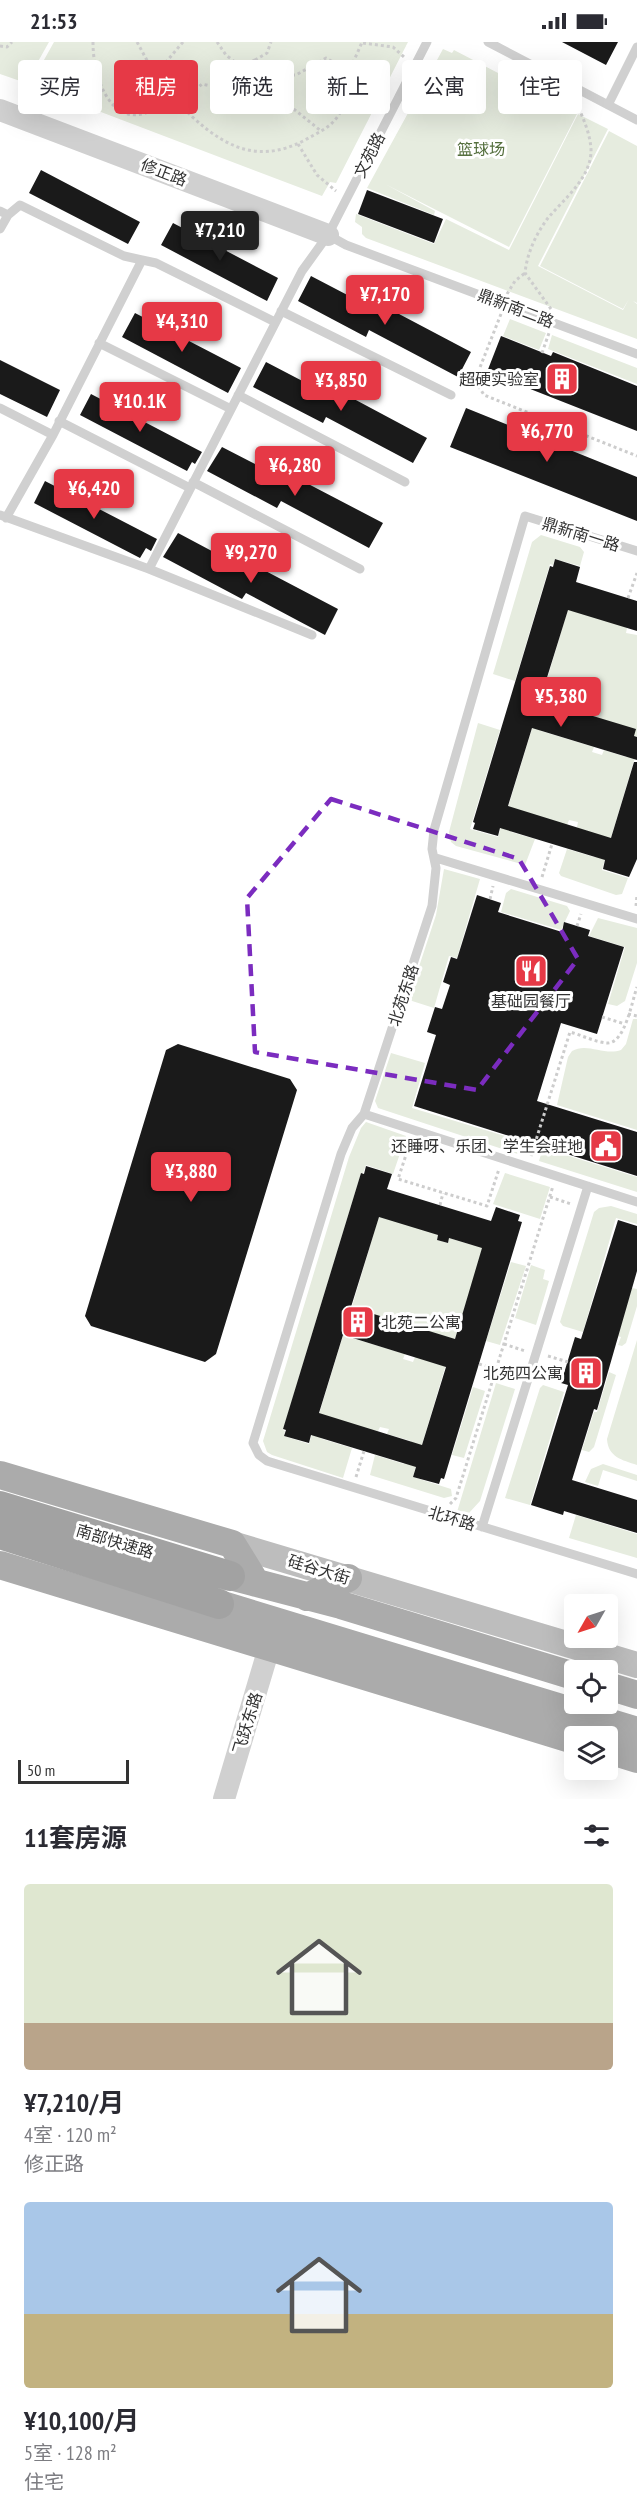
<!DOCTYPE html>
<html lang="zh">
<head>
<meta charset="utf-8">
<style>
  body { margin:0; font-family:"PT Sans Narrow","Noto Sans SC",sans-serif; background:#f7f7f7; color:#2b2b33; height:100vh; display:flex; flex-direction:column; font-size:22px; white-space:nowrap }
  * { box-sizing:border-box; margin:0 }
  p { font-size:20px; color:#7c7c81 }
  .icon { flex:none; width:33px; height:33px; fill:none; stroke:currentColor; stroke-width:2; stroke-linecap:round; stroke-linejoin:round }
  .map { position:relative; height:1757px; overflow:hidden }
  .drawer { display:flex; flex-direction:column; background:#fff; flex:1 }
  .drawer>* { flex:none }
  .guide { position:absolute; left:18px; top:18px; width:602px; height:54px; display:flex; gap:12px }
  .needle { width:39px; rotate:231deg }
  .tools { position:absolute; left:564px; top:1552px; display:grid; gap:12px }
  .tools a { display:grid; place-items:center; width:54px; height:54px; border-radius:6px; background:#fff; box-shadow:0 6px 24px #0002; font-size:30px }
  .scale { position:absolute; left:18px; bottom:15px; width:111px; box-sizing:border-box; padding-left:6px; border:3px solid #333; border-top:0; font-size:16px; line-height:21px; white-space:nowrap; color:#333; -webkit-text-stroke:4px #fff; paint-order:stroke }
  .price { position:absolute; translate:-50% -51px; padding:0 14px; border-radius:6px; background:#e63946; color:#fff; font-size:20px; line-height:39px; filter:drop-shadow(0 2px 3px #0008) }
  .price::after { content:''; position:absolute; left:50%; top:36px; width:18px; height:14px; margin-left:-9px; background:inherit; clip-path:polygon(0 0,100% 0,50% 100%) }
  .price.on { background:#222; color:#fff }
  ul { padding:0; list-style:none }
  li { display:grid; align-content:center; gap:12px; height:318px; padding:0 24px }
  li span { display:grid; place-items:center; height:186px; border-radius:6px; color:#555 }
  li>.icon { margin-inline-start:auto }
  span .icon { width:108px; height:108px; fill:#fffc; stroke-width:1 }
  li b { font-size:26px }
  h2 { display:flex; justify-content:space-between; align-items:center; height:72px; padding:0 24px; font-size:26px }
  .tag { padding:0 21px; border-radius:6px; background:#fff; box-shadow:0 6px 24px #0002; font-size:21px; line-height:54px }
  .tag.on { background:#e63946; color:#fff }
  .status { display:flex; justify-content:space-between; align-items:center; height:42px; padding:0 30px; background:#fff; direction:ltr }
  .status svg { height:16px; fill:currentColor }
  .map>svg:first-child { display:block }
  .green { fill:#e6ecdf }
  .building { fill:#1a1a1a; fill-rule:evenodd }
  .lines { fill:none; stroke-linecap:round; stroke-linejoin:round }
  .path { stroke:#cdcdcd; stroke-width:3; stroke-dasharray:3 3; stroke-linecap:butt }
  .service { stroke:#d0d0d0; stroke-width:9 }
  .tertiary { stroke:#d0d0d0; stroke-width:22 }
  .secondary { stroke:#bdbdbd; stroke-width:26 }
  .primary { stroke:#ababab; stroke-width:28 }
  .trunk { stroke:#a2a2a2; stroke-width:30 }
  .marked { fill:none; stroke:#7b2cbf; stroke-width:4.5; stroke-dasharray:12 8; stroke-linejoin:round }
  .labels { text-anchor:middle; stroke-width:6; stroke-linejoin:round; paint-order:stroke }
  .park-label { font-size:16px; fill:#56703f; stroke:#fff }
  .street-label { font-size:16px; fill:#333; stroke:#fff }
  .poi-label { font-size:16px; fill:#333; stroke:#fff; text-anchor:end }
</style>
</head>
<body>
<div class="status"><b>21:53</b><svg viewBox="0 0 49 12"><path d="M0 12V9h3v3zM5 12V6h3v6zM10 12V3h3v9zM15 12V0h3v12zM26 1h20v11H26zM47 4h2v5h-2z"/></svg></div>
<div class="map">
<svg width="637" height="1757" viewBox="0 0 637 1757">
  <rect width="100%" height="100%" fill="#fff"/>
  <!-- green -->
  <path class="green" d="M0,0h49l-23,41 -26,-9z
    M54,0h354l-72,141 -6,-1 -8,14 -292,-111z
    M443,7l9,4 2,-3 123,64 -68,133 -124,-63 50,27 -1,4 -67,-27z
    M578,72l30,15 -70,137 85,44 6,-11 -6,10 -83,-43 69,-135 28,15v157l-4,-2 4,3v35l-271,-101 -4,-4v-7l-7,-5 1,-8 78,30 12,-25 63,31z
    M510,277l36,14 -7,17 -36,-14z
    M552,293l85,33v16l-89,-35z
    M541,493l39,12 4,5 -4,14 -25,-7 -2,6 -3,-1 -35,117 -22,-7 39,-132z
    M571,557l56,29 -1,5 11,2v102l-98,-31z
    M534,680l7,9 53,16 -2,5 10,3 2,-5 22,7 10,-3 -28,94 -31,-21 1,-5 -9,-2 -2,5 -62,-8z
    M478,681l22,7 -30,99 28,8 4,-13 10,3 -1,5 24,7 -10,26 -69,-19 -5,-4 -2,-10z
    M567,807l27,8 12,-2 -4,15 26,8 -6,16 -6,1 -55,-19 -2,-3z
    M444,827l36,10 -23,79 -8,-2 -15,52 -25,-8v-3l27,-82z
    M511,847l56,17 3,5 -9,19 -60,-18 5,-19z
    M598,876l39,10v35l-12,38 -8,5 -9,-2 17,-57 -36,-11z
    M633,977h4v111l-80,-25 11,-48 4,-6c15,-9 32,5 49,-1l5,-6z
    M391,1011l34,10 -13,45 113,34 -4,13 -143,-47 -3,-7z
    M366,1080l40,14 -13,38 -27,-9 -3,8h-2l-78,257 2,1 -1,5 25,8 4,-13 9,8 30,9 -9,30 -71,-23 -5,-3 -4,-11 86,-284 12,-29z
    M543,1106l94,29v15l-98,-31z
    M505,1131l45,14 -10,32 -47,-15z
    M382,1164l56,29 -1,5 11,3 1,-5 23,7 14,-7 -33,107 -103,-32z
    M611,1164l26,8v10l-21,-6 -33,114 -20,-6 -3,-4 34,-110 5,-4z
    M511,1220l15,4 -26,79 -14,-4z
    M531,1223l14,5 -2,9 6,2 -13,44 -21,-7z
    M632,1246l5,1v17l-11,37 -4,3 -4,-1 3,-8 -4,-1z
    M345,1287l7,9 53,16 -2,5 10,3 2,-5 32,4 -28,94 -11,-3 3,-11 -24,-7 2,-5 -9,-2 -2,4 -62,-7z
    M637,1298v125c-15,-5 -29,-8 -30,-26z
    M609,1330l7,3 -22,72 -5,5 -7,-2 12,-38h3z
    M496,1341l19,6 -35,112 -11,12 -12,-1z
    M543,1343l21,7 -34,113 -25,-7 35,-110z
    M473,1345l12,4 -21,67 -12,-3z
    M375,1413l29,9 2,-5 11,3 -4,15 38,12 1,7 -8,2 -74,-23z
    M603,1422l34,11v6l-34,-11 -5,16 -13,-4 6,-13z
    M576,1473l61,19v24l-68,-20z"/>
  <!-- building -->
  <path class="building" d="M562,0h56l-12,23z
    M253,22l4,10 -17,8 -5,-10z
    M41,128l99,52 -12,22 -99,-51z
    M367,148l76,29 -9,24 -76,-29z
    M173,181l105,55 -11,23 -106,-56z
    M311,234l67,35 4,-6 89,47 -13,25 -89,-47 -3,7 -68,-36z
    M135,271l106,55 -13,25 -106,-56z
    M501,294l50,20 2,-4 84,34v45l-150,-59z
    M0,318l60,30 -13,27 -47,-23z
    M266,320l69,36 4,-7 88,47 -14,25 -87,-46 -3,6 -70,-36z
    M91,352l111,58 -7,12 -3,-2 -5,9 -107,-56z
    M466,366l171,69v44l-187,-74z
    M222,405l68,35 3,-6 90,47 -14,25 -88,-47 -4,7 -70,-37z
    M45,439l112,58 -6,12 -5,-3 -6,10 -106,-55z
    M178,491l77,41 3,-7 80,42 -13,26 -79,-42 -4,6 -79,-42z
    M555,517l25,8 -4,15 61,19v30l-69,-21 -28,90 96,29 -2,7 3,1v23l-105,-32 -24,78 103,32 23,-76h3v97l-8,18 -26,-8 2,-9 -105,-32 -2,8 -25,-7 2,-6 -2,-1 77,-256 3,1z
    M477,853l24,8 -3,9 64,20 2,-10 26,8 -2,6 36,11 -27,87 -36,-11 -24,78 100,31v44l-223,-70 22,-71 -9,-3 8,-25 7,2 8,-24 -7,-3 8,-25 6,2z
    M178,1002l112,35 7,11 -81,264 -11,8 -114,-36 -6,-10 81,-266z
    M366,1124l26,8 -5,15 104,32 5,-14 24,8 -2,6 4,1 -78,257 -3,-1 -2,6 -26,-7 3,-10 -105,-32 -2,8 -25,-7 2,-6 -3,-1 78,-256 3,1zM379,1175l59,18 -1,5 11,3 1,-5 33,10 -27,91 -104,-32zM343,1293l103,32 -24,78 -103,-32z
    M618,1178l19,6v45l-40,139 -3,-1 -22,71 65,20v33l-73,-22 -1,4 -32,-10 37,-120 -7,-2 14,-46 6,2z"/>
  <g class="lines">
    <!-- path -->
    <path class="path" d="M93,0c0,49 29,102 78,54
      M137,0l18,33
      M183,0l-28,33 24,29 23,-20 25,6 35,-14 -7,-16 -24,10 7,16
      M217,0l9,13 14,11
      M363,1l30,4 11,10
      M0,4l7,1 5,-5
      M255,18l12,-7 4,-11
      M262,34l34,-1 30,-17 23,13
      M258,35l8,24 29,9 26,21
      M179,62c37,37 73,64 126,36 12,-7 25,-12 33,-24 9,-13 6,-30 11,-44 4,-10 9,-20 13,-30
      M298,102l19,31 19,16
      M507,252l8,-13 10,-8
      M551,267l-26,-36c2,-20 11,-39 23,-55 17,-20 44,-41 43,-69 -1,-16 -8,-31 -14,-45
      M501,272l-26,66 9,15 153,61
      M542,311l7,-20
      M628,556l9,-25
      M542,835l10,-33
      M490,857l3,-13
      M636,864l1,-11
      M577,884l4,-12
      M628,972l9,2
      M602,975l23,7
      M411,1098l-13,39 89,27 12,-37
      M531,1114l39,-124c11,3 25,10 37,11 18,1 25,-42 30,-56
      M550,1155l21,7
      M440,1163l3,-12
      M504,1302l21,7
      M548,1314l20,6
      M479,1322l17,5
      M356,1435l8,-26
      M450,1462l6,-6 97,-312"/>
    <!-- service -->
    <path class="service" d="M488,0l149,78
      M608,63l29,-58
      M0,169l8,4 12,-10 104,51 32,7 119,59
      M0,187l8,-14
      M328,193l18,10 291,109
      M281,269l170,84
      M99,301l132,66
      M238,353l167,87
      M0,366l53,27
      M59,379l131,67
      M193,440l167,87
      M0,473l149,54 163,66
      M6,476l47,-83 89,-175
      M637,509l-112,-35 -91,314 -2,19 4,19 -4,38 -68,208 -12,14 -11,26 -88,289 6,12 8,6 370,113
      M149,527l153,-298 26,-36 99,-193
      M436,816l201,61
      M364,1072l273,88
      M482,1485l106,-341"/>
    <!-- tertiary -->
    <path class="tertiary" d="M0,68l328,125
      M224,1757l45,-151"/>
    <!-- secondary -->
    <path class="secondary" d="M232,1502l405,121"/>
    <!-- primary -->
    <path class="primary" d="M0,1433l232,69 24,39
      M0,1523l574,175
      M230,1534l111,29 233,71
      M307,1555l41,-19
      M219,1562l418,127
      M608,1644l29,9
      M608,1708l29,9"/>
    <!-- trunk -->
    <path class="trunk" d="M0,1464l230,70
      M0,1492l219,70"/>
  </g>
  <!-- marked area -->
  <path class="marked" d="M331,757l188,60 59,100 -101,131 -222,-38 -8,-154z"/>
  <!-- icons -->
  <defs>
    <g id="building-square" transform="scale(1.725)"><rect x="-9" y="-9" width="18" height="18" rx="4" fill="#e63946" stroke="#fff"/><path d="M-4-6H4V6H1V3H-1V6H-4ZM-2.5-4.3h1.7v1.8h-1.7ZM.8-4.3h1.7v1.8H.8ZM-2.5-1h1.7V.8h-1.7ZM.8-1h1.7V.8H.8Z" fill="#fff"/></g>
    <g id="restaurant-square" transform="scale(1.725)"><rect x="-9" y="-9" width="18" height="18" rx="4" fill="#e63946" stroke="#fff"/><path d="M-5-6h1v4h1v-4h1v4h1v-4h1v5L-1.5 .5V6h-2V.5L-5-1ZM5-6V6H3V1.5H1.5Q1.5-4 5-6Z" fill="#fff"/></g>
    <g id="civic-square" transform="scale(1.725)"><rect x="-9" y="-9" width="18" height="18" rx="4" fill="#e63946" stroke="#fff"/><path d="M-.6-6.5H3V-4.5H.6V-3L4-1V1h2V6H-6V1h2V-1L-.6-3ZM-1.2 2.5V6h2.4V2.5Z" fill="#fff"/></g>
  </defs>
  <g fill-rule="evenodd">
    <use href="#building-square" x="562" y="337"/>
    <use href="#restaurant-square" x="531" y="929"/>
    <use href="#civic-square" x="606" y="1104"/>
    <use href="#building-square" x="358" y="1280"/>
    <use href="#building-square" x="586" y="1331"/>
  </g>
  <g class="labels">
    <!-- park labels -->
    <g class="park-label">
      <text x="481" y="113">篮球场</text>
    </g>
    <!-- street labels -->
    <g class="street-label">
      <text transform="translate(369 113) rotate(-63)" y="6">文苑路</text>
      <text transform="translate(164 130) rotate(21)" y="6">修正路</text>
      <text transform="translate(516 266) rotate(21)" y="6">鼎新南二路</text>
      <text transform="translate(581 492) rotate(17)" y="6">鼎新南一路</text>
      <text transform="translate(403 953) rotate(-72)" y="6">北苑东路</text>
      <text transform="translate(452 1476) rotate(17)" y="6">北环路</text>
      <text transform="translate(115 1499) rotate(17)" y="6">南部快速路</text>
      <text transform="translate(319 1527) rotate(17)" y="6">硅谷大街</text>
      <text transform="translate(247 1681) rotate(-73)" y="6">飞跃东路</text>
    </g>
    <!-- poi labels -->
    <g class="poi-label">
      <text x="539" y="343">超硬实验室</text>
      <text x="531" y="965" text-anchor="middle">基础园餐厅</text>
      <text x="583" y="1110">还睡呀、乐团、学生会驻地</text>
      <text x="381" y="1286" text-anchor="start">北苑二公寓</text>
      <text x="563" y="1337">北苑四公寓</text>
    </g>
  </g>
</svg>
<div class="tools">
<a><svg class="needle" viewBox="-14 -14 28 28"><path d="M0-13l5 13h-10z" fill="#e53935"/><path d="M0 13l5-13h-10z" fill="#7c7c81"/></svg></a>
<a><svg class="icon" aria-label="locate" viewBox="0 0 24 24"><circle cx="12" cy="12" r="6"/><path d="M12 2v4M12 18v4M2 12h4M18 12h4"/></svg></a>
<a><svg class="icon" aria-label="layers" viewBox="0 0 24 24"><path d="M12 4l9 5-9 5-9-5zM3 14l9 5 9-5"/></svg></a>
</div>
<div class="scale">50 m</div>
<b class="price on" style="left:220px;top:220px">¥7,210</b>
<b class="price" style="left:385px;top:284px">¥7,170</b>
<b class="price" style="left:182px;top:311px">¥4,310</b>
<b class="price" style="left:341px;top:370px">¥3,850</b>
<b class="price" style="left:140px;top:391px">¥10.1K</b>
<b class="price" style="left:547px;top:421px">¥6,770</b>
<b class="price" style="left:295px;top:455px">¥6,280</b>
<b class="price" style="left:94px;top:478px">¥6,420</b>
<b class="price" style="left:251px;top:542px">¥9,270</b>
<b class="price" style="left:561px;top:686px">¥5,380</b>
<b class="price" style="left:191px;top:1161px">¥3,880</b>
<div class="guide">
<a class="tag">买房</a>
<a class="tag on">租房</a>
<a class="tag">筛选</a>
<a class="tag">新上</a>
<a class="tag">公寓</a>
<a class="tag">住宅</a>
</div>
</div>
<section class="drawer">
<h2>11套房源<svg class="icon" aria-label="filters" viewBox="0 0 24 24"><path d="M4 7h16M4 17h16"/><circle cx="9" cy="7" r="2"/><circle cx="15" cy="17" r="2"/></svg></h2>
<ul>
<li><span style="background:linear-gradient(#dfe7d0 75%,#b9a48a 0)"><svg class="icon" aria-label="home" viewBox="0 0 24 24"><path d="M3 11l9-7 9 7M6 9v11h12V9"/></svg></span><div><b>¥7,210/月</b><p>4室 · 120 m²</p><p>修正路</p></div></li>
<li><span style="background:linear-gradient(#a9c7e8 60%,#c2b280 0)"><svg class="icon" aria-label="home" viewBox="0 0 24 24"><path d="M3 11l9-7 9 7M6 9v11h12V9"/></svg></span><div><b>¥10,100/月</b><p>5室 · 128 m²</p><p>住宅</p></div></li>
</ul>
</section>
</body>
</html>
